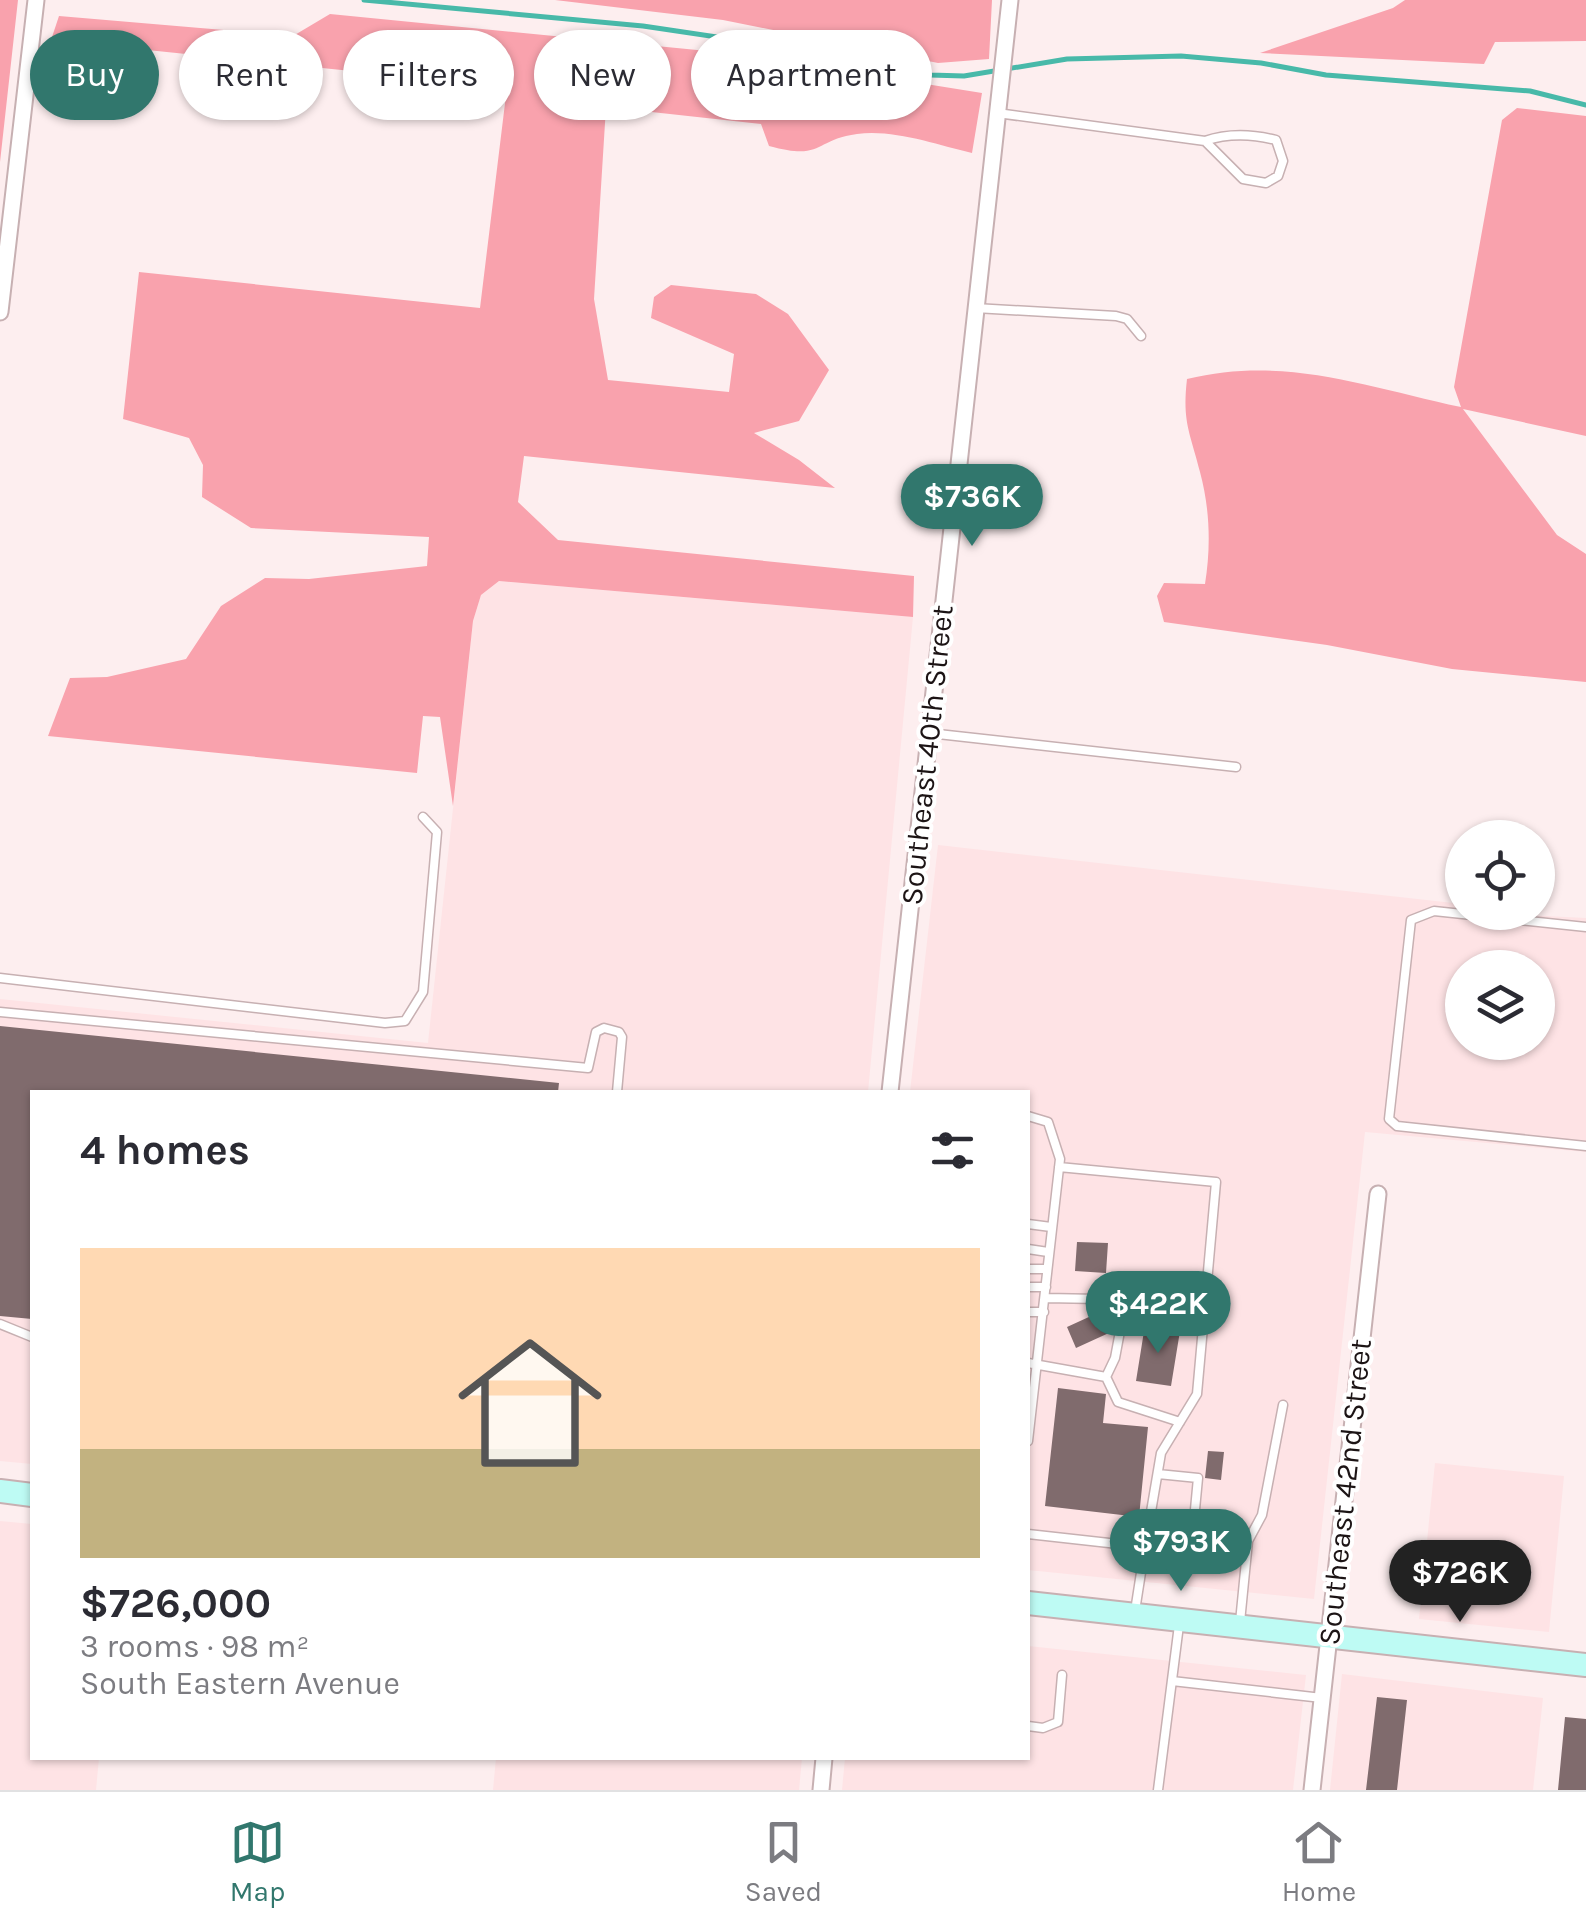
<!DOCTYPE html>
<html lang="en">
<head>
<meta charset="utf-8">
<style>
  body { margin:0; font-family:Karla,sans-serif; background:#f7f7f7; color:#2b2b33; height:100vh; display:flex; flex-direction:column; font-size:38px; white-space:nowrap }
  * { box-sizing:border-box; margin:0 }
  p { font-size:32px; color:#7c7c81 }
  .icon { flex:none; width:55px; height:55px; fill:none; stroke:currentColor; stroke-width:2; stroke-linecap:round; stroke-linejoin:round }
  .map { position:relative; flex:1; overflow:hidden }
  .drawer { position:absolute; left:30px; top:1090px; width:1000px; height:670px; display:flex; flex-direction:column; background:#fff; border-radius:0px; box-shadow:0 2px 8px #0004 }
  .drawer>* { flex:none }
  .guide { position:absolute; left:30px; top:30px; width:1000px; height:90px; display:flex; gap:20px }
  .tools { position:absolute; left:1445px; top:820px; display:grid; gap:20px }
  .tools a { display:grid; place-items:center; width:110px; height:110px; border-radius:50%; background:#fff; box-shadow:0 2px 8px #0004; font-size:50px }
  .price { position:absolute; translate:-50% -85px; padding:0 22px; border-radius:35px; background:#31776d; color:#fff; font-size:32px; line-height:65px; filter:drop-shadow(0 2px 5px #0008) }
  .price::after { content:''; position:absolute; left:50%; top:60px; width:30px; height:22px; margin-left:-15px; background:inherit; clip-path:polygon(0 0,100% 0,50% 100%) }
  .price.selected { background:#222; color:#fff }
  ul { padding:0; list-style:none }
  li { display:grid; align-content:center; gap:20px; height:530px; padding:0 50px }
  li+li { border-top:2px solid #e1e1e2 }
  li span { display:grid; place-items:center; height:310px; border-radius:0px; color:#555 }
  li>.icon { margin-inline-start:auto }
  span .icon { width:180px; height:180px; fill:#fffc; stroke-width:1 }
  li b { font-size:42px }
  h2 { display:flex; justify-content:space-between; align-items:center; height:120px; padding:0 50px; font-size:42px }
  .chip { padding:0 35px; border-radius:45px; background:#fff; box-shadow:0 2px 8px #0004; font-size:35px; line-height:90px }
  .chip.selected { background:#31776d; color:#fff }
  .menu { display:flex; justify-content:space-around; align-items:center; height:140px; border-top:2px solid #e1e1e2; background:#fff; font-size:28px; color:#7c7c81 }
  .menu a { display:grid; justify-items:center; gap:5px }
  .menu .selected { color:#31776d }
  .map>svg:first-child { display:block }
  .built { fill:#fee3e5; fill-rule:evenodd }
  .green { fill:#f9a2ad }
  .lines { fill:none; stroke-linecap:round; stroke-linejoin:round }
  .stream { stroke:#48b9a9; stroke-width:5 }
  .building { fill:#806b6d }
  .lane-casing { stroke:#c7b0b2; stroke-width:11 }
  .street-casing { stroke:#c7b0b2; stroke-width:19 }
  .secondary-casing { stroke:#c7b0b2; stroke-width:26 }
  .lane { stroke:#fff; stroke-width:8 }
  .street { stroke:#fff; stroke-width:15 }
  .secondary { stroke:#befbf4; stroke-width:22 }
  .labels { text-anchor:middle; stroke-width:8; stroke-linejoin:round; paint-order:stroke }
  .street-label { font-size:30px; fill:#1c1415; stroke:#fff }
</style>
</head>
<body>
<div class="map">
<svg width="1586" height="1790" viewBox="0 0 1586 1790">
  <rect width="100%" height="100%" fill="#fdeeef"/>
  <!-- built -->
  <path class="built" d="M499,581l414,36 -45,475h-836v372l-32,-3v-462l428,44 45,-422 8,-26z
    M938,845l524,59v8l124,6v234l-221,-20 -51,467 -286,-29v-478h-118zM1462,968h76v74h-76z
    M1435,1463l129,13 -15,156 -130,-13z
    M0,1521l32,3v234h67l-3,32h-96z
    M1028,1646l278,29 -13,115h-451l3,-32h183z
    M1342,1674l201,24 -10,92h-203z
    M496,1758h306l-3,32h-306z"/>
  <!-- green -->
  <path class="green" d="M0,0h18l-18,162z
    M555,0h437l-3,59 -51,4 -215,-43z
    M1405,0h181v41l-91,1 -11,22 -224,-11 133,-45z
    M330,14l408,40 244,39 -10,60c-35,-8 -78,-24 -115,-19 -44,6 -33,27 -88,12l-8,-22 -155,-17 -12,192 14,81 121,12 5,-38 -83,-36 3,-21 17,-12 85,9 32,20 41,56 -30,51 -45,12 45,27 36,28 -311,-32 -6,46 40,38 356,36 -1,41 -414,-36 -18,14 -8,26 -20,185 -13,-89 -17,-1 -6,57 -369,-37 22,-58 37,-1 79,-18 35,-53 44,-28 44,1 118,-13 2,-29 -178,-9 -49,-31 1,-32 -14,-27 -66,-19 16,-147 341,36 27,-221 -456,-47 8,-24 234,20z
    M1517,108l69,8v320l-123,-27 94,126 29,19v128l-134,-13 -125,-24 -163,-23 -7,-26 7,-13 41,1c6,-37 5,-75 -5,-112 -10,-40 -18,-50 -13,-93 98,-24 180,8 274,28l-7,-20 48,-267z"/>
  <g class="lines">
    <!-- stream -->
    <path class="stream" d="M364,0l279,26 154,23 133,26 34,1 103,-17 114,-3 80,7 65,12 204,16 56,14"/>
  </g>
  <!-- building -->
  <path class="building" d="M0,1026l559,57 -1,9h-526v227l-32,-3z
    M1077,1242l31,1 -2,30 -31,-2z
    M1102,1311l9,21 -35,16 -9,-21z
    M1145,1325l35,6 -9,55 -35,-5z
    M1058,1388l48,6 -3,29 45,4 -9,90 -94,-11z
    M1208,1451l16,1 -3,28 -16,-2z
    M1377,1697l30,3 -10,90h-31z
    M1565,1717l21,2v71h-28z"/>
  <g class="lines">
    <!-- lane casing -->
    <g class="lane-casing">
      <path id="lane" d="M997,113l208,28 38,38 23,4 12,-7 5,-15 -7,-21c-24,-6 -48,-7 -71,1
        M975,308l141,8 11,3 14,17
        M929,733l307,34
        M1586,927l-152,-16 -23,9 -22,199 8,7 189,20
        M0,978l385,45 20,-2 18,-29 14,-160 -14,-15
        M0,1012l588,56 8,-36 8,-4 15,4 3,5 -5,55
        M1028,1116l20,6 12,37 -32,282
        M1059,1167l157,15 -19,212 -36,59 -16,94
        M1028,1224l23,3
        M1028,1249l20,3
        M1028,1269h18
        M1028,1287h18
        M1046,1298l159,3
        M1126,1299l-11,59 -9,19 12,25 62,20
        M1028,1312h16
        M0,1324l32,13
        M1028,1363l78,14
        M1158,1474l40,4 -8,84
        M1028,1534l117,13 -10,64
        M1240,1622l8,-81 14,-26 21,-110
        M1172,1681l150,17
        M1028,1726l15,2 15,-6 4,-47
        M1158,1790l21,-165"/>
    </g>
    <!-- street casing -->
    <g class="street-casing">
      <path id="street" d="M0,312l36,-312
        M890,1092l120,-1092
        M821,1790l3,-32
        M1312,1790l66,-596"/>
    </g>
    <!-- secondary casing -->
    <g class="secondary-casing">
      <path id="secondary" d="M0,1491l32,4
        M1028,1603l558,62"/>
    </g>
    <!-- lane -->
    <use href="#lane" class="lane"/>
    <!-- street -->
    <use href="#street" class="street"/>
    <!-- secondary -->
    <use href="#secondary" class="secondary"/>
  </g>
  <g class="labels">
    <!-- street labels -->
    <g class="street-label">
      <text transform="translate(927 755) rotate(-84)" y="10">Southeast 40th Street</text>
      <text transform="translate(1345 1492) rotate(-84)" y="10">Southeast 42nd Street</text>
    </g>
  </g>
</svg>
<div class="tools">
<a><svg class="icon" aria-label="locate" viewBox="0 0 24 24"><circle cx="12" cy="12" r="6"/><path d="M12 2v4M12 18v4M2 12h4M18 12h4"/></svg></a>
<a><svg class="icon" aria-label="layers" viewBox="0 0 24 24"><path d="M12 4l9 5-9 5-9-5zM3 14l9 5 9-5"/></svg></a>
</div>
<b class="price" style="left:972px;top:549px">$736K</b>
<b class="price" style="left:1158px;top:1356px">$422K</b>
<b class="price" style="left:1181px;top:1594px">$793K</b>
<b class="price selected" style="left:1460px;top:1625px">$726K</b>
<div class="guide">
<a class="chip selected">Buy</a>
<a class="chip">Rent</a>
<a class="chip">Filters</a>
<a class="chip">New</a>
<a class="chip">Apartment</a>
</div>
<section class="drawer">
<h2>4 homes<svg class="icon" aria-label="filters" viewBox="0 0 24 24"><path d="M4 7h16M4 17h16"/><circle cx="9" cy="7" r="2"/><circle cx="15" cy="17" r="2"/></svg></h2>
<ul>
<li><span style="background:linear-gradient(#ffd9b3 65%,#c2b280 0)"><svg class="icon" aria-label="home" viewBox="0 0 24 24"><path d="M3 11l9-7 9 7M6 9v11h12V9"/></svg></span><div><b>$726,000</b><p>3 rooms · 98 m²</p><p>South Eastern Avenue</p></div></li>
</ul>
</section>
</div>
<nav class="menu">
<a class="selected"><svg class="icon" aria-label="map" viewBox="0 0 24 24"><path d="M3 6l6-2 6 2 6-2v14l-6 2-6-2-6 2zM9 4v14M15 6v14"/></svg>Map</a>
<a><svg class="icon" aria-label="saved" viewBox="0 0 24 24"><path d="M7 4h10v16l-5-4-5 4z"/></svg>Saved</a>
<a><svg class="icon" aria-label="home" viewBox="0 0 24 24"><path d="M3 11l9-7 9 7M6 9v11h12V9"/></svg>Home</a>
</nav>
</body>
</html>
